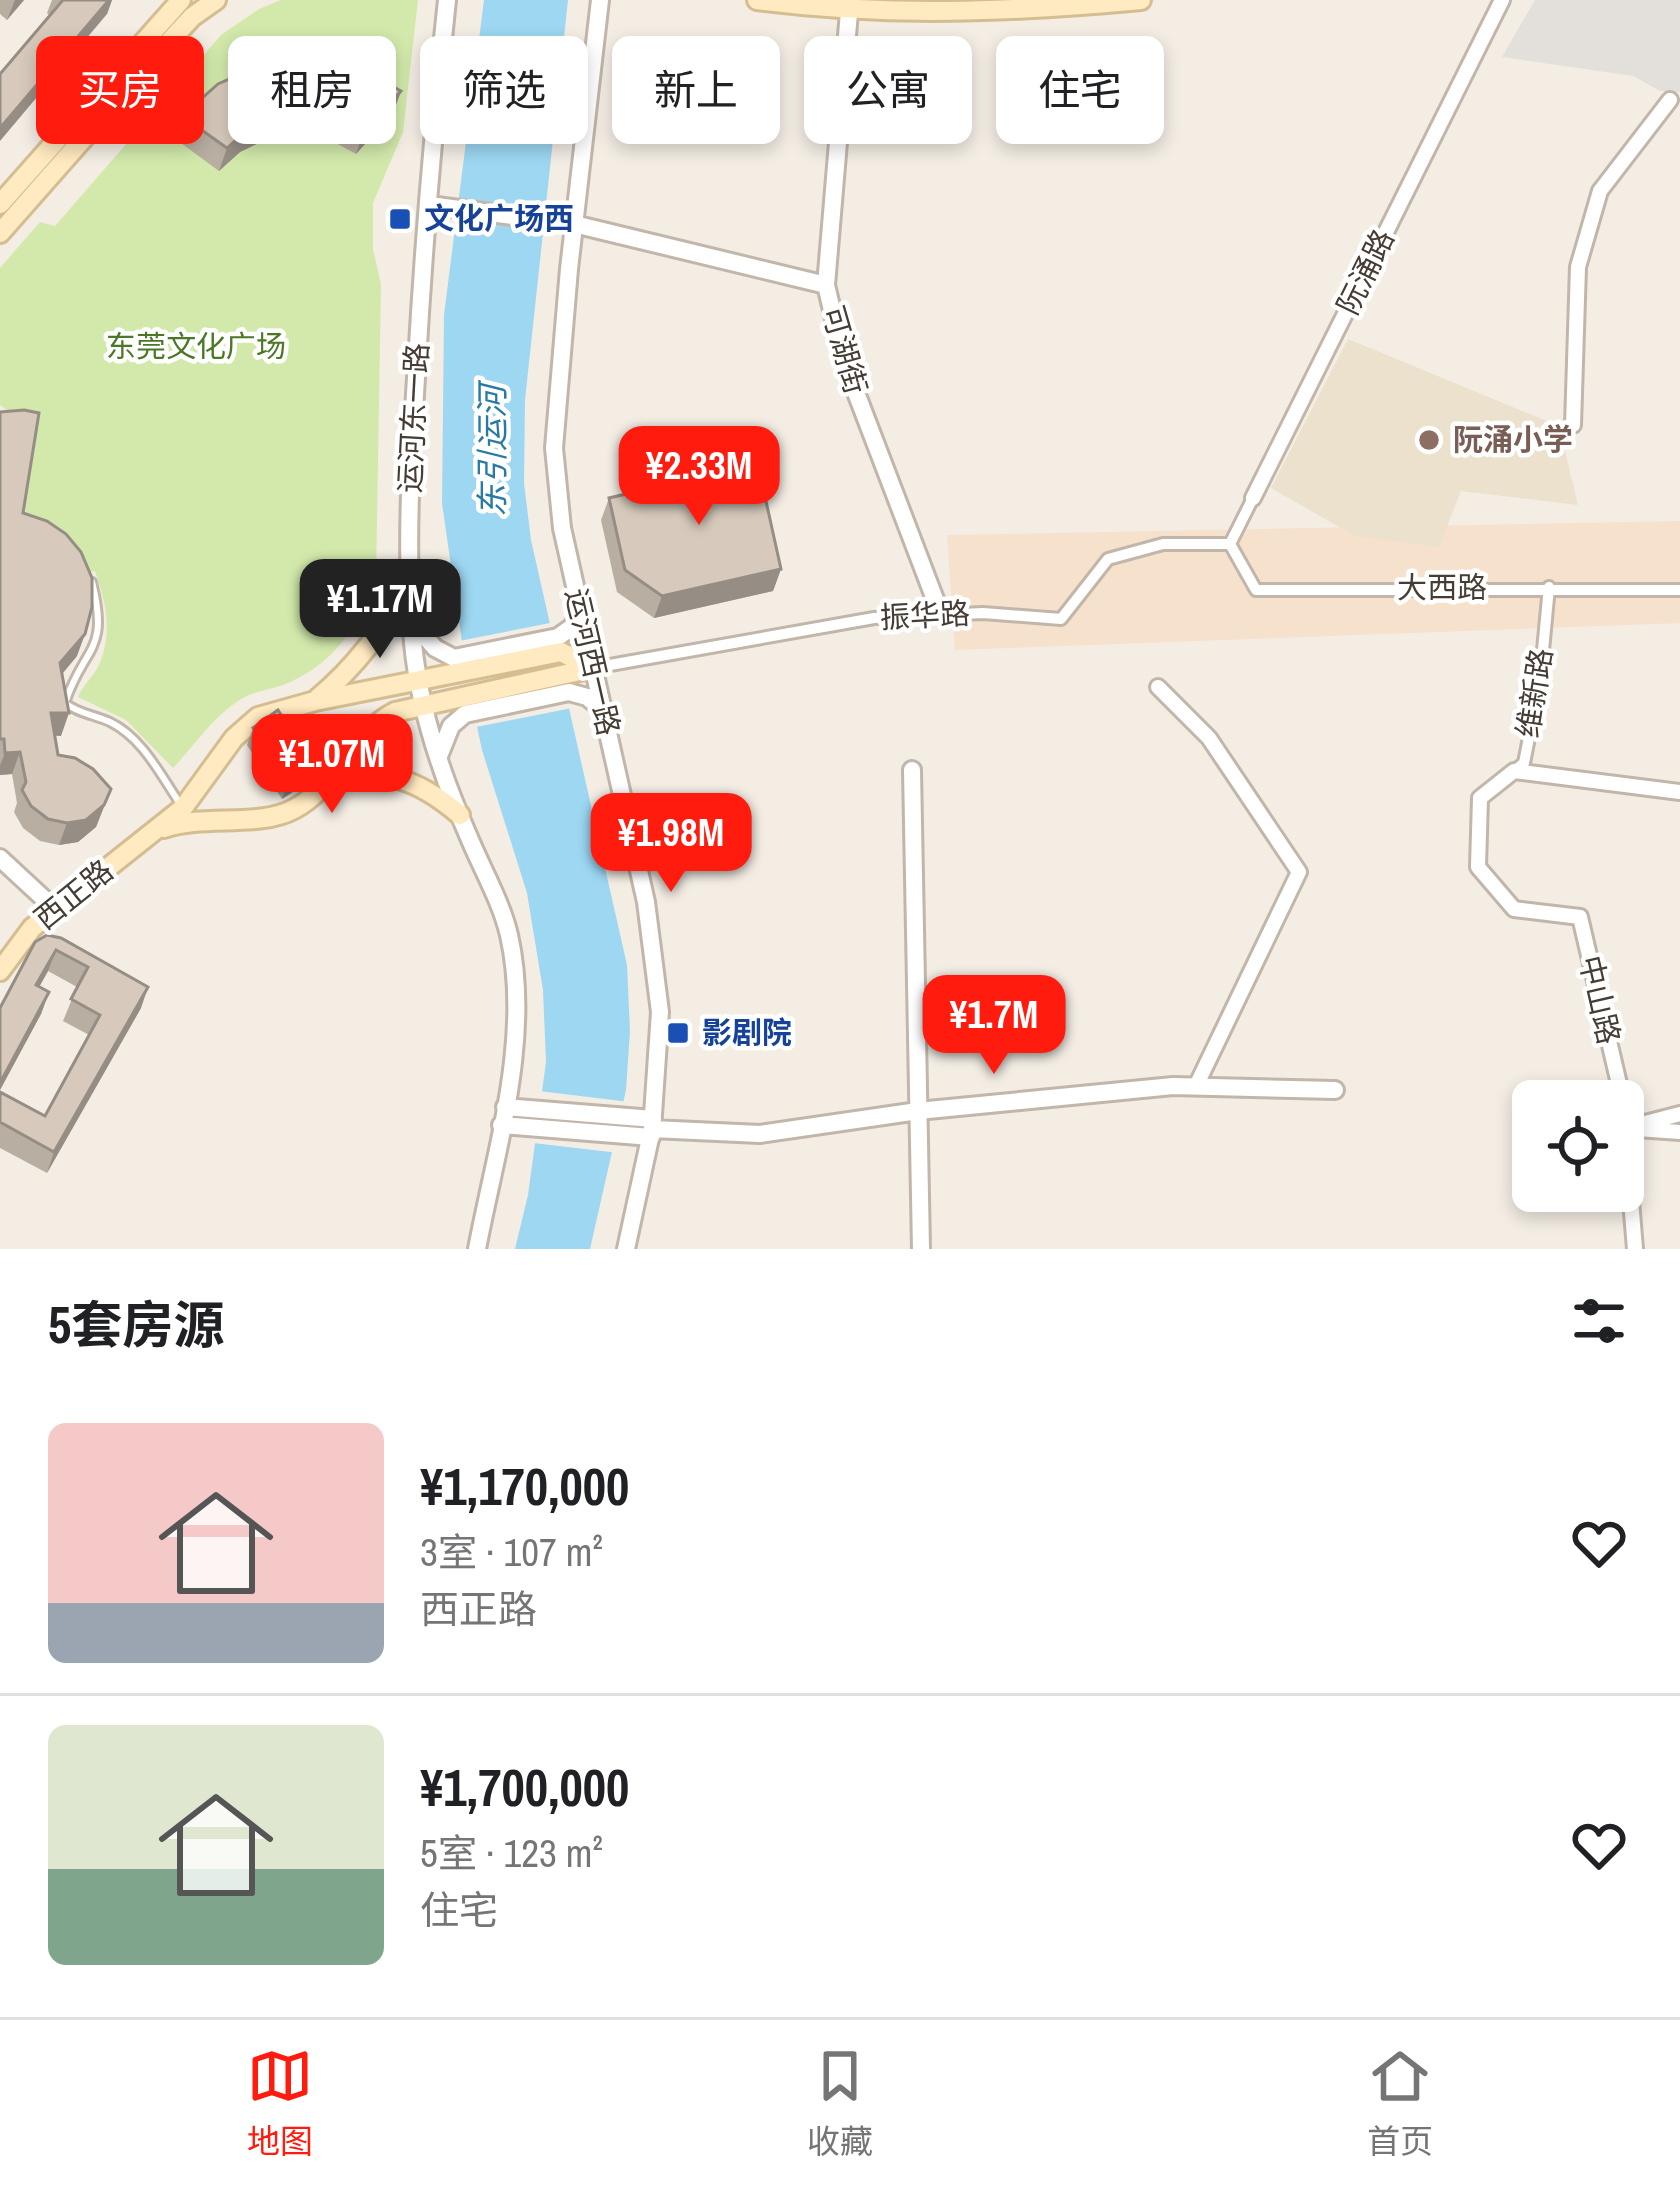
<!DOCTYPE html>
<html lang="zh">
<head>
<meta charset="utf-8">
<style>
  body { margin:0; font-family:"Archivo Narrow","Noto Sans SC",sans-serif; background:#f6f6f6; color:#202124; height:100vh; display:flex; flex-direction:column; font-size:45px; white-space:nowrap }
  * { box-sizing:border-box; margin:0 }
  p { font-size:39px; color:#757577 }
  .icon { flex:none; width:66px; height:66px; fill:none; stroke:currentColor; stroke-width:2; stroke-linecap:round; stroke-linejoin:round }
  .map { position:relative; height:1249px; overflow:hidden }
  .sheet { display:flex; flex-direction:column; background:#fff; flex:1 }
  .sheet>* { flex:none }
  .banner { position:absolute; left:36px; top:36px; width:1608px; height:108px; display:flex; gap:24px }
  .buttons { position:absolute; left:1512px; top:1080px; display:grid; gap:24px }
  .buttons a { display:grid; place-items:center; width:132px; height:132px; border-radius:18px; background:#fff; box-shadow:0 6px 18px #0003; font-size:60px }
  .price { position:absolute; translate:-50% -102px; padding:0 27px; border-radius:24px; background:#ff1c0e; color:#fff; font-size:39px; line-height:78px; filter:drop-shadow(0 3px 6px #0008) }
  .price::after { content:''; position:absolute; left:50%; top:72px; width:36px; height:27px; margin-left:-18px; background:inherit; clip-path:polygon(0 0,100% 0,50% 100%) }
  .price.on { background:#222; color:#fff }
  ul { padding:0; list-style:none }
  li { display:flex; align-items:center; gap:36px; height:300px; padding:0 48px }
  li+li { border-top:3px solid #e0e0e0 }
  li span { display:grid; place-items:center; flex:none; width:336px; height:240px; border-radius:18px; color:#555 }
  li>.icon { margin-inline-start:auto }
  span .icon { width:144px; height:144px; fill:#fffc; stroke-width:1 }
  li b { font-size:51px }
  h2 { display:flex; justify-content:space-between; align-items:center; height:144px; padding:0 48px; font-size:51px }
  .pill { padding:0 42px; border-radius:18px; background:#fff; box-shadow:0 6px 18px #0003; font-size:42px; line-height:108px }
  .pill.on { background:#ff1c0e; color:#fff }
  .menu { display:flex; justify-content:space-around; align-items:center; height:168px; border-top:3px solid #e0e0e0; background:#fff; font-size:33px; color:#757577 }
  .menu a { display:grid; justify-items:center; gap:6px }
  .menu .on { color:#ff1c0e }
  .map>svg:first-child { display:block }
  .commercial { fill:#f6e1cd }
  .education { fill:#ece1cd }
  .green { fill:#d2e9ab }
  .parking { fill:#e3e0dc }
  .water { fill:#9dd7f2 }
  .pier { fill:#f3ede4 }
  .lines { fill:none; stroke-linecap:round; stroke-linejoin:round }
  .service-casing { stroke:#c1b6a9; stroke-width:12 }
  .pedestrian-casing { stroke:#c1b6a9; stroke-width:16 }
  .minor-casing { stroke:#c1b6a9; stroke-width:20 }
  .tertiary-casing { stroke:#c1b6a9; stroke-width:22 }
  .secondary-casing { stroke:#d5bd92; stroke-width:24 }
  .service { stroke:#fff; stroke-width:6 }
  .pedestrian { stroke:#fff; stroke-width:10 }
  .minor { stroke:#fff; stroke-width:14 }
  .tertiary { stroke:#fff; stroke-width:16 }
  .secondary { stroke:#ffeac1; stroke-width:18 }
  .wall { fill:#b9aea2 }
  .shaded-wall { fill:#968d84 }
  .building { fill:#d7cabc; stroke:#968d84; stroke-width:3 }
  .transit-dot { fill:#1a4fb4; stroke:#fff; stroke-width:4.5 }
  .education-dot { fill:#8d6e63; stroke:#fff; stroke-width:4.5 }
  .labels { text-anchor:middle; stroke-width:9; stroke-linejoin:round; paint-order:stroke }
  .transit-label { font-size:30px; font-weight:bold; fill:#164399; stroke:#fff; text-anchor:start }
  .street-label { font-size:30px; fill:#453c34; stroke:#fff }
  .park-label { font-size:30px; fill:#4c7825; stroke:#fff }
  .education-label { font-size:30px; font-weight:bold; fill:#785e54; stroke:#fff; text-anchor:start }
  .water-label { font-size:33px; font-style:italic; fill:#287aa4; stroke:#fff }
</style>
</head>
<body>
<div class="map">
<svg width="1680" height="1249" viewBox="0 0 1680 1249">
  <rect width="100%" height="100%" fill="#f3ede4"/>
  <!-- commercial -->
  <path class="commercial" d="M1680,521v102l-725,27 -8,-115z"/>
  <!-- education -->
  <path class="education" d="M1348,339l211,87 19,79 -117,-14 -22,56 -84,-11 -84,-48z"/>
  <!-- green -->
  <path class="green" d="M281,0h137l-15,132 -30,71v46l8,35 -5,294c-18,47 -39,83 -86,104 -17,8 -36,8 -52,19 -26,17 -44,45 -65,67l-47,-48 -48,-23c5,-12 15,-20 21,-32 14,-32 7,-63 -4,-94l-22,3 -58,-38 -2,-121 -13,-10v-137l40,-46 15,4 166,-191 38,-26z"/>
  <!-- parking -->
  <path class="parking" d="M1535,0h145v92l-20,-1 -27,-15 -131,-19z"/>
  <!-- water -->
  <path class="water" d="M484,0h84l-43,400 -1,83 7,57 96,425 3,66 -4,59 -36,159h-75l13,-54 18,-133 -3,-72 -16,-97 -45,-143 -14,-66 -26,-181 2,-188z"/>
  <!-- pier -->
  <path class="pier" d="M555,622l17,86 -101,20 -17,-86z
    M539,1091l91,11 -11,51 -86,-10z"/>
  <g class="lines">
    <!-- service casing -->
    <g class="service-casing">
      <path id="service" d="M92,582c18,71 -8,63 -27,121 14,11 30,12 45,19 33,16 51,54 71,83"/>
    </g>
    <!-- pedestrian casing -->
    <g class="pedestrian-casing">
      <path id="pedestrian" d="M1230,544l26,46h424
        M1230,544l23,-46
        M593,668l281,-50 109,-5 78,6 47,-60 55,-15h67
        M1514,771l10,-8 16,-81 9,-95"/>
    </g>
    <!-- minor casing -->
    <g class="minor-casing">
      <path id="minor" d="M1573,425l5,-158 22,-76 70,-91
        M1253,498l249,-498
        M1158,687l51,51 90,134 -103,214
        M1623,1101l-43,-184 -66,-8 -36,-42 2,-69 34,-27 166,21
        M1623,1103l12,146
        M1626,1128l54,-14
        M1637,1129l43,3"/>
    </g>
    <!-- tertiary casing -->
    <g class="tertiary-casing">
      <path id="tertiary" d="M447,0c-13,120 -23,241 -30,362 -6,94 -12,187 -4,281 6,64 29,133 55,192 13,32 33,66 41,100 23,102 -13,214 -32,314
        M600,0l-31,269 -15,179 8,80 84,374 14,110 -8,117 -26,120
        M850,0l-24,285 18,76 97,254
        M429,205l145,19 252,61
        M413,623l22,25 19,10 104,-21 14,-10 8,-15
        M439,756l12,-30 14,-12 104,-22 18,5 15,12
        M912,770l9,479
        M0,858l55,51
        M505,1107l148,12
        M501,1125l150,12
        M652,1129l108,5 158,-23 255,-25 162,4"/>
    </g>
    <!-- secondary casing -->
    <g class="secondary-casing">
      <path id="secondary" d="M757,0c129,17 255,12 384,0
        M0,204l181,-204
        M0,233l156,-177 36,-39 24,-17
        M318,698c40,-33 68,-72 92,-117
        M329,783c53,-18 90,-3 131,32
        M164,828c40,-14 95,0 130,-19 42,-22 59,-76 101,-97l198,-44
        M0,971l32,-43 151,-120 51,-70 24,-21 57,-16 246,-49 32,16"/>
    </g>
    <!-- service -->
    <use href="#service" class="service"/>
    <!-- pedestrian -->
    <use href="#pedestrian" class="pedestrian"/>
    <!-- minor -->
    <use href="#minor" class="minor"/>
    <!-- tertiary -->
    <use href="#tertiary" class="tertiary"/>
    <!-- secondary -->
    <use href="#secondary" class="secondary"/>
  </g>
  <!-- wall -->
  <path class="wall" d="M0,0h24l-17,20 -7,-6z
    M52,0h60l-5,14 -57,2 -3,-3z
    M401,91l-8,22 -37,41 -24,-13 -32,-6 -31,3 -29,14 -21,19 -45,-33 8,-22z
    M0,412l23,101 54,143 -15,18 -1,62 -6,-1 3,20 53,34 -15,38 -18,15 -19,3 -19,-4 -17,-13 -9,-16 3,-9 -5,-29 -12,1z
    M609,498l172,71 -8,22 -119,27 -37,-26 -16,-72z
    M253,728l61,37 -6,17 -26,17 -35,-54z
    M47,935l94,73 -94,165 -47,-25v-56l45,24 44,-81 -26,-14 14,-34 -29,-16 -9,16 10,5 -8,22 -41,76v-82z"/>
  <!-- shaded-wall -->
  <path class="shaded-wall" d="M15,0h9l-17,20z
    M109,0h3l-5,14 -107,127v-13z
    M401,91l-8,22 -37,41 8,-23z
    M309,113l-9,22 -31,3 -29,14 -21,19 8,-23 21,-19 29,-13z
    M781,569l-8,22 -119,27 8,-22z
    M85,634l-8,22 -25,30 8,-23z
    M51,713h18l-8,23 -18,-1z
    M20,752l-8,22 -12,1v-10l5,-12z
    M314,765l-6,17 -26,17 6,-17z
    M111,789l-15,38 -18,15 -19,3 8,-22z
    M56,950l-8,21 -20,36 8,-22z
    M148,987l-7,21 -94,165 7,-21z
    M49,992l-8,22 -41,76v-7z"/>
  <!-- building -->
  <path class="building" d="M63,0h46l-109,128v-54z
    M311,58l48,9 42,24 -37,40 -24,-12 -31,-6 -32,3 -29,13 -21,19 -45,-32 36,-32 45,-20z
    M24,410l15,3 -16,100 24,8 19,13 15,18 11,26v29l-7,27 -25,29 9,50h-18l7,42 17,3 18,11 18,20 -7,16 -18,15 -19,3 -19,-4 -17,-13 -9,-16 4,-8 -6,-30 -15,1 -1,-14h-4v-327z
    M754,447l27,122 -119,27 -37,-26 -16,-72 91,-21 14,-21z
    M278,710l36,55 -26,17 -35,-54z
    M47,935l14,3 87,49 -94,165 -54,-30v-30l45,24 55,-101 -29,-16 17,-32 -32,-17 -20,35 13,7 -49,91v-75l35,-66z"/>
  <!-- markers -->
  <g class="transit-dot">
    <rect x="388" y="207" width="24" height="24" rx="6"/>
    <rect x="666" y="1021" width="24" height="24" rx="6"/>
  </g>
  <circle class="education-dot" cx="1429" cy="440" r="12"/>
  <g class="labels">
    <!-- transit labels -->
    <g class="transit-label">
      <text x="424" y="229">文化广场西</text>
      <text x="702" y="1043">影剧院</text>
    </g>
    <!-- street labels -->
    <g class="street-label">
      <text transform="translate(1366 272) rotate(-64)" y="10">阮涌路</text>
      <text transform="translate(844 350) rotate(74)" y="10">可湖街</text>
      <text transform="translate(414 418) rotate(-87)" y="10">运河东一路</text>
      <text x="1442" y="598">大西路</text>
      <text transform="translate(925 616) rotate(-3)" y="10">振华路</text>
      <text transform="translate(592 662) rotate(77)" y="10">运河西一路</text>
      <text transform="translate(1535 693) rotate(-81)" y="10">维新路</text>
      <text transform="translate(74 895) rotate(-39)" y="10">西正路</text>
      <text transform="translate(1599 1000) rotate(77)" y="10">中山路</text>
    </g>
    <!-- park labels -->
    <g class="park-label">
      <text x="196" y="357">东莞文化广场</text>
    </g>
    <!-- education labels -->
    <g class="education-label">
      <text x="1453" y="450">阮涌小学</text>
    </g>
    <!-- water labels -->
    <g class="water-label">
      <text transform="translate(492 451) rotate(-90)" y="12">东引运河</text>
    </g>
  </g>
</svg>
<div class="buttons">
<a><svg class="icon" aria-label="locate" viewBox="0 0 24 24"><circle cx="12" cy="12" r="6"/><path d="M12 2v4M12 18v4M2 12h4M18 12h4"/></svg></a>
</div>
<b class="price" style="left:699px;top:528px">¥2.33M</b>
<b class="price on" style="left:380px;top:661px">¥1.17M</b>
<b class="price" style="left:332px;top:816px">¥1.07M</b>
<b class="price" style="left:671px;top:895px">¥1.98M</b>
<b class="price" style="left:994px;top:1077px">¥1.7M</b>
<div class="banner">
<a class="pill on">买房</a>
<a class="pill">租房</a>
<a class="pill">筛选</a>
<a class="pill">新上</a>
<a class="pill">公寓</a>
<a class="pill">住宅</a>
</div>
</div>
<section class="sheet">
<h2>5套房源<svg class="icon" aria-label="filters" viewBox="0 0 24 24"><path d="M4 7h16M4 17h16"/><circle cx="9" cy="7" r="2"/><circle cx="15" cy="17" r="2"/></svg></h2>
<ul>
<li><span style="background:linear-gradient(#f6c9c9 75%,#9aa5b1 0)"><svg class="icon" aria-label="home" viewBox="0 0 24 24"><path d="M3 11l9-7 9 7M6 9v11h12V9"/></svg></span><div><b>¥1,170,000</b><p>3室 · 107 m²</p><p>西正路</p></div><svg class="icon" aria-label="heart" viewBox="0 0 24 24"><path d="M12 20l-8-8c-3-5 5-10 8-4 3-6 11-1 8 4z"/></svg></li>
<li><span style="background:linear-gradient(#dfe7d0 60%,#7fa58c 0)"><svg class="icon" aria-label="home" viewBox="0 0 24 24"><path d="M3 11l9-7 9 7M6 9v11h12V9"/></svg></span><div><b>¥1,700,000</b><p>5室 · 123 m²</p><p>住宅</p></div><svg class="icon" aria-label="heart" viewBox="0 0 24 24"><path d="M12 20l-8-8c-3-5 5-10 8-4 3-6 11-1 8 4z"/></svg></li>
</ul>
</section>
<nav class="menu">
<a class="on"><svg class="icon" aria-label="map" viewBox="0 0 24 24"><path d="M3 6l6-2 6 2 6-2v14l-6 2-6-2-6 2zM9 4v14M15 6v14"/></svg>地图</a>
<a><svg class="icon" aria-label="saved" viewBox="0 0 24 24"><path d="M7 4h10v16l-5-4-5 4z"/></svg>收藏</a>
<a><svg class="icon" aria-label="home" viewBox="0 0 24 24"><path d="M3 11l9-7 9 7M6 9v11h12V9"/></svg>首页</a>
</nav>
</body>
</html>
